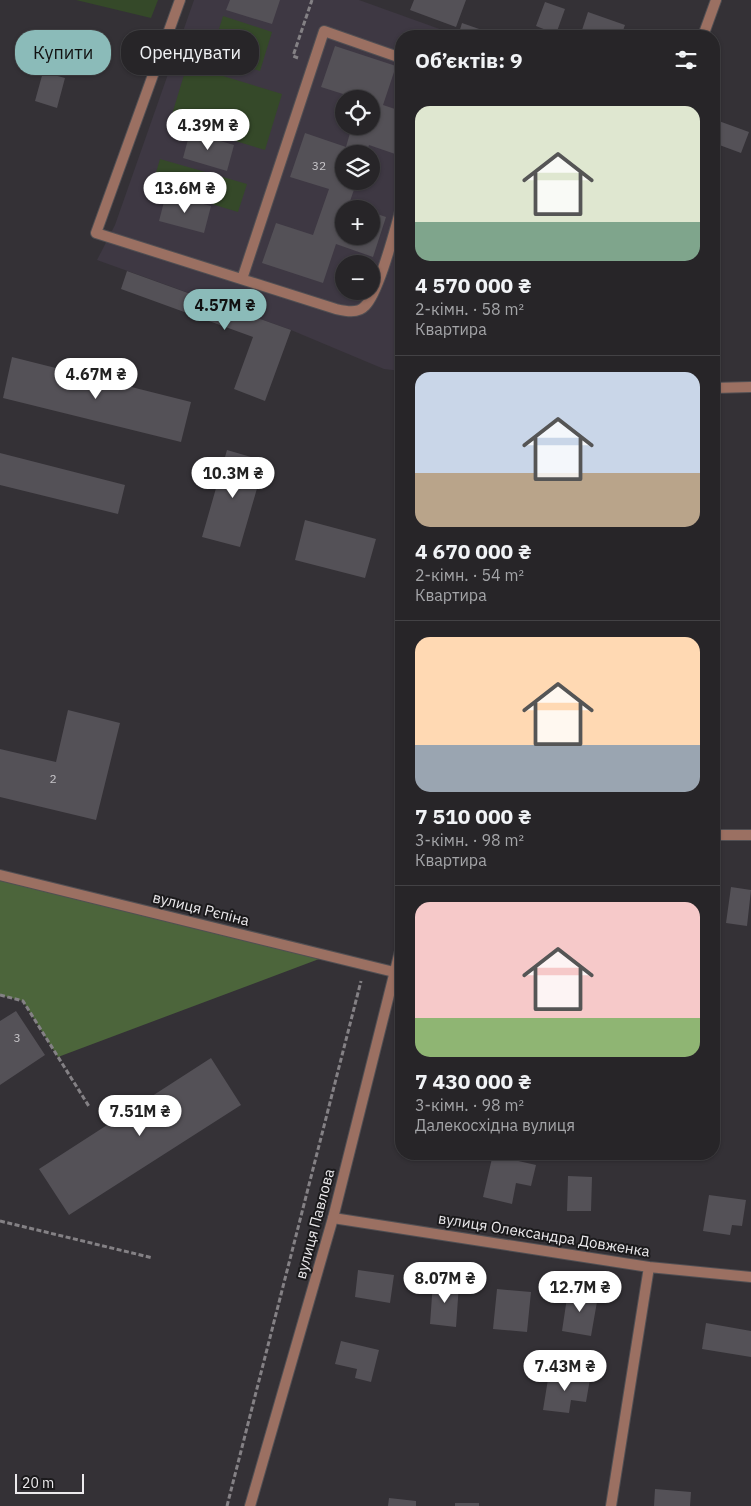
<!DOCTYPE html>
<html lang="uk">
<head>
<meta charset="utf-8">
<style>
  body { margin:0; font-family:"IBM Plex Sans",sans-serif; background:#333134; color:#f1f3f6; height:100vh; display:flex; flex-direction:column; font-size:19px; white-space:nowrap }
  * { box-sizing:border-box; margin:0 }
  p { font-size:16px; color:#a4a5a8 }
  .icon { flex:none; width:28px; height:28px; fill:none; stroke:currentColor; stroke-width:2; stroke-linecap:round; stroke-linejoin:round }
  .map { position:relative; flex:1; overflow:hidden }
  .side { position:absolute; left:395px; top:30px; width:325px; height:1130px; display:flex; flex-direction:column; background:#272528; border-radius:20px; box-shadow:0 1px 4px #0004,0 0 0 1px #434245 }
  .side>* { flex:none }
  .banner { position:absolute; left:15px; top:30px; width:305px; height:45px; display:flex; gap:10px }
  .buttons { position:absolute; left:335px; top:90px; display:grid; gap:10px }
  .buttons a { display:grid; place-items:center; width:45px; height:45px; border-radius:50%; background:#272528; box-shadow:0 1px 4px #0004,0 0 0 1px #434245; font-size:25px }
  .scale { position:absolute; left:15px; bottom:12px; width:69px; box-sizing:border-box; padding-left:5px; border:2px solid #eceaed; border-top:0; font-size:14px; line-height:18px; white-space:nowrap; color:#eceaed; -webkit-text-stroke:4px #1b1a1c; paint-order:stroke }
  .price { position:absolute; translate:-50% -42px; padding:0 11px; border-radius:18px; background:#fff; color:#222; font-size:16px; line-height:32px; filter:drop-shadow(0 1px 2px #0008) }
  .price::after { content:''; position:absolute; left:50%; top:30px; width:15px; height:11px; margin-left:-8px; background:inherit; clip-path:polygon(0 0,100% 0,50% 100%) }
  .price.current { background:#8bbbb9; color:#111 }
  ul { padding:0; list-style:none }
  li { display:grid; align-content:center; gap:10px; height:265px; padding:0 20px }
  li+li { border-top:1px solid #434245 }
  li span { display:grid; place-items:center; height:155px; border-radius:15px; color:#555 }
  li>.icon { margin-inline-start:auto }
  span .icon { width:90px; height:90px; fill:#fffc; stroke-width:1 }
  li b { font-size:21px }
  h2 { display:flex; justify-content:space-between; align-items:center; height:60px; padding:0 20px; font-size:21px }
  .pill { padding:0 18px; border-radius:20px; background:#272528; box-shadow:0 1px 4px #0004,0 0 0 1px #434245; font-size:18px; line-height:45px }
  .pill.current { background:#8bbbb9; color:#111 }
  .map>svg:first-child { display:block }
  .built { fill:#3e3843; fill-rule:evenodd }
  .green { fill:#354929 }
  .forest { fill:#4c653b }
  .building { fill:#545157 }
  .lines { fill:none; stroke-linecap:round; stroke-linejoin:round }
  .service-casing { stroke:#514f53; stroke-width:12 }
  .minor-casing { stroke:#514f53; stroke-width:12 }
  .tertiary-casing { stroke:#514f53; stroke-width:12 }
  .path { stroke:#848185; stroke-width:3; stroke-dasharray:5 2.5; stroke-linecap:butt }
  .service { stroke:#9b7062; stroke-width:10 }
  .minor { stroke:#9b7062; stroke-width:10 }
  .tertiary { stroke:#9b7062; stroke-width:10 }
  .labels { text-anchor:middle; stroke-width:4; stroke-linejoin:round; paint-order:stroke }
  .number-label { font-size:12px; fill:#c6c4c8 }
  .street-label { font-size:15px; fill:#eceaed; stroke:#1b1a1c }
</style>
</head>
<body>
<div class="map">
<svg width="751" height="1506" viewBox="0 0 751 1506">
  <rect width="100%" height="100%" fill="#343136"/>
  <!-- built -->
  <path class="built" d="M194,0h165l100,36h-58v335l-17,-2 -93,-39 -194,-70 18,-35zM344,99h27v27h-27zM344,154h27v27h-27zM344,209h27v27h-27zM344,264h27v27h-27z"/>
  <!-- green -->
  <path class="green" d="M76,0h82l-7,18z
    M223,16l49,16 -12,39 -49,-16z
    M187,65l95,29 -17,56 -95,-29z
    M160,159l87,25 -9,28 -86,-26z"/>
  <!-- forest -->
  <path class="forest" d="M0,875l327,81 -269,101 -35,-56 -23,-6z"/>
  <!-- building -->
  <path class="building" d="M230,0h50l-8,24 -46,-14z
    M414,0h52l-10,27 -46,-17z
    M545,2l20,7 -9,25 -20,-8z
    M588,12l37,13 -4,11h-41z
    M462,23l37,13h-41z
    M335,46l61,20 -13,39 18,6v45l-32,-11 -3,9h-22v27h13l-8,23 12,4 -17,1v27h27v-24l15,5 -13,40 -37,-13 -13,39 -61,-20 14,-40 37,12 16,-46 -39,-12 15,-44 41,14 6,-21h19v-27h-12l-38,-12z
    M43,72l22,6 -8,30 -22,-7z
    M716,120l33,12 -8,21 -27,-10v-17z
    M190,132l44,13 -7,26 -44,-13z
    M166,194l45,12 -7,27 -45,-12z
    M127,271l164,59 -26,71 -31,-12 19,-52 -132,-48z
    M12,357l179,45 -10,40 -178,-44z
    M227,450l38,11 -25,86 -38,-10z
    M0,453l125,32 -7,29 -118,-29z
    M305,520l71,19 -11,39 -70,-18z
    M68,710l52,13 -24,97 -96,-23v-48l56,13z
    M731,887l20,3 -4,36 -21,-3z
    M16,1011l29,44 -45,30v-64z
    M211,1058l30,47 -172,110 -30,-46z
    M493,1154h23l-2,6 22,5 -5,21 -15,-3 -4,21 -29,-7z
    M568,1176l24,1 -1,34h-24z
    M709,1195l37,5 -4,26 -10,-1 -2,10 -27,-4z
    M358,1270l36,5 -4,28 -35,-6z
    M433,1282l26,2 -3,43 -26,-3z
    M497,1289l34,3 -4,40 -34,-3z
    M568,1291l30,5 -7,40 -29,-5z
    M706,1323l45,8v26l-49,-8z
    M341,1341l38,9 -8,32 -16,-4 2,-9 -22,-5z
    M549,1373l41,6 -4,23 -15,-2 -2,13 -26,-3z
    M655,1489l36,3 -1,14h-36z
    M389,1498l27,3v5h-28z
    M455,1503h24v3h-24z"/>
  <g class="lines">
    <!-- service casing -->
    <g class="service-casing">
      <path id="service" d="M180,0l-84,233 240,76c9,2 22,5 29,-3 14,-13 30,-77 36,-98
        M242,279l82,-248 77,27"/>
    </g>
    <!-- minor casing -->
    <g class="minor-casing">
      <path id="minor" d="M714,388l37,-1
        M714,835h37
        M0,875l394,97
        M333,1218l316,49 102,10
        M611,1506l38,-239"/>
    </g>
    <!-- tertiary casing -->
    <g class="tertiary-casing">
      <path id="tertiary" d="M703,36l13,-36
        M250,1506l83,-288 68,-271"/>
    </g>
    <!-- path -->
    <path class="path" d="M298,58l-5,-2 19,-56
      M0,995l23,6 67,107
      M0,1221l153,37
      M227,1506l134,-525"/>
    <!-- service -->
    <use href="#service" class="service"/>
    <!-- minor -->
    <use href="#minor" class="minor"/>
    <!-- tertiary -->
    <use href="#tertiary" class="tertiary"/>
  </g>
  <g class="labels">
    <!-- number labels -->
    <g class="number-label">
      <text x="319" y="170">32</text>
      <text x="53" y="783">2</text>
      <text x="17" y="1042">3</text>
    </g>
    <!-- street labels -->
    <g class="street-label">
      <text transform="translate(201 909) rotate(14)" y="5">вулиця Рєпіна</text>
      <text transform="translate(315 1224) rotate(-75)" y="5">вулиця Павлова</text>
      <text transform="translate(544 1235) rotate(9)" y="5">вулиця Олександра Довженка</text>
    </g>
  </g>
</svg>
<div class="buttons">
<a><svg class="icon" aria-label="locate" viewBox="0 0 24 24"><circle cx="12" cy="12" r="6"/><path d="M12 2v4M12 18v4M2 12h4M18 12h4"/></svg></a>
<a><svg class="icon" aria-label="layers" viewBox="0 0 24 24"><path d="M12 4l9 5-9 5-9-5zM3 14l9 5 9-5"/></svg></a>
<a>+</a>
<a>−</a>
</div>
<div class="scale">20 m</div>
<b class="price" style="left:208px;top:151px">4.39M ₴</b>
<b class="price" style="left:185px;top:214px">13.6M ₴</b>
<b class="price current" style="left:225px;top:331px">4.57M ₴</b>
<b class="price" style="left:96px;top:400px">4.67M ₴</b>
<b class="price" style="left:233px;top:499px">10.3M ₴</b>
<b class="price" style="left:140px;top:1137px">7.51M ₴</b>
<b class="price" style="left:445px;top:1304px">8.07M ₴</b>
<b class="price" style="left:580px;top:1313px">12.7M ₴</b>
<b class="price" style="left:565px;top:1392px">7.43M ₴</b>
<div class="banner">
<a class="pill current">Купити</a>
<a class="pill">Орендувати</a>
</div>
<section class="side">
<h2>Об’єктів: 9<svg class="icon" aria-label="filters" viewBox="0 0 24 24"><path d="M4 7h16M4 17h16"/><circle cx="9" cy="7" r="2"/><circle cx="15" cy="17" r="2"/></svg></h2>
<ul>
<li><span style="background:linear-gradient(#dfe7d0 75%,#7fa58c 0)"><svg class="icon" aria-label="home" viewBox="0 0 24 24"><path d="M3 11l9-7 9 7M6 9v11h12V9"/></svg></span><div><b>4 570 000 ₴</b><p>2-кімн. · 58 m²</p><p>Квартира</p></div></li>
<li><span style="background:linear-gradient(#c9d6e8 65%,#b9a48a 0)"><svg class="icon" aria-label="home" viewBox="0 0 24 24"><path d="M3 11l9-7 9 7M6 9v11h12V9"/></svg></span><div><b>4 670 000 ₴</b><p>2-кімн. · 54 m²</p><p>Квартира</p></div></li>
<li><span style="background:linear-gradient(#ffd9b3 70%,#9aa5b1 0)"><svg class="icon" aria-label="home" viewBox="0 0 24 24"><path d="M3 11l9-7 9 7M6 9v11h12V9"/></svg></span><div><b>7 510 000 ₴</b><p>3-кімн. · 98 m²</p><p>Квартира</p></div></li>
<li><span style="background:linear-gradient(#f6c9c9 75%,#8fb573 0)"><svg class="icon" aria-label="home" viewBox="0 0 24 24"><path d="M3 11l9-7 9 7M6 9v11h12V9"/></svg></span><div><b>7 430 000 ₴</b><p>3-кімн. · 98 m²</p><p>Далекосхідна вулиця</p></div></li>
</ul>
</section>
</div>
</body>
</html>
